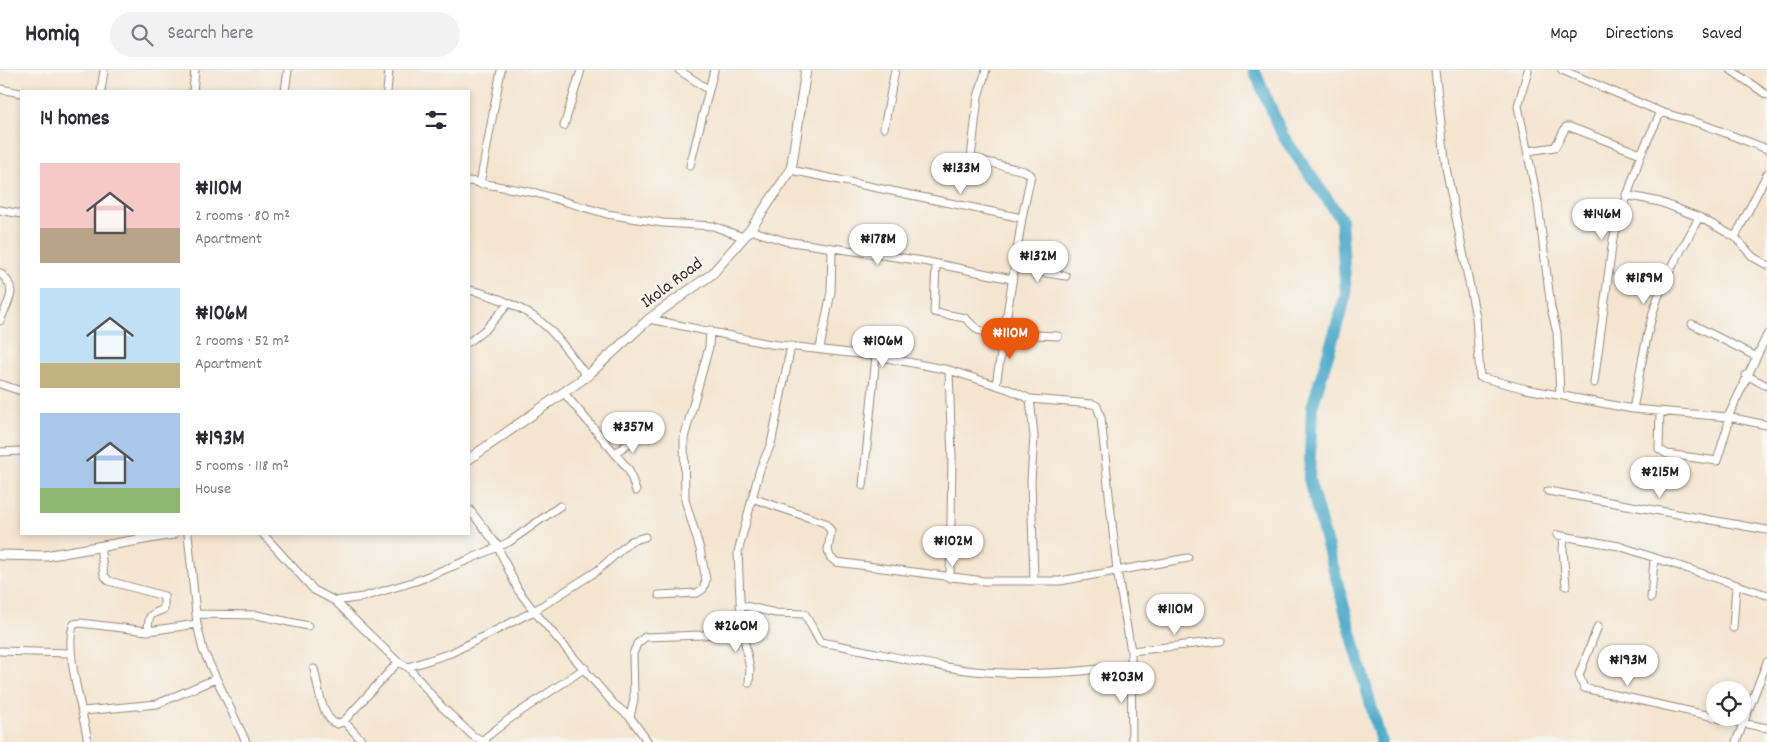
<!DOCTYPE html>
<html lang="en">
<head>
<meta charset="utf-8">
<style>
  body { margin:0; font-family:Dekko,sans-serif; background:#f2f2f3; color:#2b2b33; height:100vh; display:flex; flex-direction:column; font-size:19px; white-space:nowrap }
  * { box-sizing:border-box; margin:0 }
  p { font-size:16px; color:#7c7c81 }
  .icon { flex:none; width:28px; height:28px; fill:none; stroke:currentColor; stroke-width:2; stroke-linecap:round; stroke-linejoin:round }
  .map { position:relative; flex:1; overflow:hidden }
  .drawer { position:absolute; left:20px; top:20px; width:450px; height:445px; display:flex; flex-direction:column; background:#fff; border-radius:0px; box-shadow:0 2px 8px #0003 }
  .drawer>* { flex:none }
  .buttons { position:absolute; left:1706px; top:611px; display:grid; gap:10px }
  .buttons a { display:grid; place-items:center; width:45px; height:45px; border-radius:50%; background:#fff; box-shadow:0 2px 8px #0003; font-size:25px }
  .price { position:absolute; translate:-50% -42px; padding:0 11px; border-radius:18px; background:#fff; color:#222; font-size:16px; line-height:32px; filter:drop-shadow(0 1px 2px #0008) }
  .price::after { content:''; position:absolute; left:50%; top:30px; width:15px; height:11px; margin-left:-8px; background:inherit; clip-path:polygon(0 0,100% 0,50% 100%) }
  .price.active { background:#ea580c; color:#fff }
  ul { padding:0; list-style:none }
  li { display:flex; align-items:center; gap:15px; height:125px; padding:0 20px }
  li span { display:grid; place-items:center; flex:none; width:140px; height:100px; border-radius:0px; color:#555 }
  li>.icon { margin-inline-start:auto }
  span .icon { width:60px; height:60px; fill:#fffc; stroke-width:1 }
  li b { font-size:21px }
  h2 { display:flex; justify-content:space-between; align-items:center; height:60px; padding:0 20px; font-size:21px }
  header { display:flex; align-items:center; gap:30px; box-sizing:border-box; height:70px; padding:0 25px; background:#fff; border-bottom:1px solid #e1e1e2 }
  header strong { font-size:24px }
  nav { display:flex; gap:28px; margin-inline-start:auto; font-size:18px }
  .search { width:350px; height:45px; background:#f2f2f3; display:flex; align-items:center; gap:12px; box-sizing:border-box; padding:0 18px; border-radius:28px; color:#7c7c81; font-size:19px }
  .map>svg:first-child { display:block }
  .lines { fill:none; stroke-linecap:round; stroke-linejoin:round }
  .river { stroke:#4baaca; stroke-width:12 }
  .minor-casing { stroke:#988877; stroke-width:9 }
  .tertiary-casing { stroke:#988877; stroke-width:11 }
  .minor { stroke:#fff; stroke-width:7 }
  .tertiary { stroke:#fff; stroke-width:9 }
  .labels { text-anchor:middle; stroke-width:4.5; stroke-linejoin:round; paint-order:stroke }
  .street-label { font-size:18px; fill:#3b2a1e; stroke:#f6f6f2 }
</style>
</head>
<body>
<header>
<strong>Homiq</strong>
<div class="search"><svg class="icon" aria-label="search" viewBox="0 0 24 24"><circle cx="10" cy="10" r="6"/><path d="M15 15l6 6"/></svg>Search here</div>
<nav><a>Map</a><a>Directions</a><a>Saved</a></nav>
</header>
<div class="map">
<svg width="1767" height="672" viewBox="0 0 1767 672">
  <rect width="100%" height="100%" fill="#f6f6f2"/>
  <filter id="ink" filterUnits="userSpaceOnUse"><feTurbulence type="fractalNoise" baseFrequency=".02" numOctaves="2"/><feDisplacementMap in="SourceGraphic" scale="10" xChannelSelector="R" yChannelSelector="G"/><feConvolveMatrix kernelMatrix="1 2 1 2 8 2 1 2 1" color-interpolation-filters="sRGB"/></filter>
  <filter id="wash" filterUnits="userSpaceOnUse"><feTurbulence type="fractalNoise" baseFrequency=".0096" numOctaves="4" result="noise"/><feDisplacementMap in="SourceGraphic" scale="20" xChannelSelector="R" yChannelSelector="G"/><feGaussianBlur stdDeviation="1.12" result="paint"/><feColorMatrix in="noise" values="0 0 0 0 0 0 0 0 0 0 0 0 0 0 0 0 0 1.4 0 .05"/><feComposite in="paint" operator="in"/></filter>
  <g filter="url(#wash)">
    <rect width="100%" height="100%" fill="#f4e5d0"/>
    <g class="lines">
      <!-- river -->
      <path class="river" d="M1254,0l29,66 58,83 5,76 -34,112 -3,72 72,263"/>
    </g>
  </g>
  <g filter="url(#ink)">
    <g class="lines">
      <!-- minor casing -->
      <g class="minor-casing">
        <path id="minor" d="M679,0l30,20
          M986,0l-8,27 -7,61 53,13 7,4 -9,43 -26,167
          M1435,0l11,98 30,149 4,60 46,12 107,20 95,8 39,8
          M1528,0l-10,36 20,97 13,105 6,25 3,61
          M1562,0l99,42 41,12 65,25
          M1731,0l36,25
          M0,19l21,4
          M101,21l3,-21
          M193,21l2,-21
          M285,21l3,-21
          M387,21l2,-21
          M564,56l17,-56
          M884,58l11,-58
          M1528,81l27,-4 11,-20h4l71,27
          M690,96l24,-96
          M791,100l231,48
          M469,111l67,12 71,21 56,9 50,3 30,11
          M480,114l21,-114
          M1626,125l34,7 39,15 36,20 18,20 14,8
          M0,140l21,4
          M750,160l35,11 138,20 89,18
          M1735,167l32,-63
          M936,194l-2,48 31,6 13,12 13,3 67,3
          M1014,198l52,8
          M0,203c20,17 8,27 0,48
          M469,220c26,5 60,20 79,38 14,14 26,32 39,48
          M649,249l121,25 106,12 73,14 59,19 22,10 63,5 4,2 4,12 16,152 14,81 1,91
          M1692,254l63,32
          M469,272l17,-13 22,-25
          M820,278l11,-56 1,-43
          M949,300l3,89 -2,119
          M1746,305l21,11
          M1594,313l19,-144 28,-85 20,-42
          M0,314l21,7
          M564,323l65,77 7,21
          M1030,329l4,37 -3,45 3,100
          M1633,339c7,-35 12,-72 23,-106 10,-31 29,-57 43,-86
          M1660,341l-1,38 8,5 50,7 11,-36v-8l39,-82
          M0,382l21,-1
          M615,383l23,-16
          M863,416l13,-130
          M1548,421l219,39
          M752,428l73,25 6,8 -3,19 2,7 6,5 148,19h76l128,-23
          M469,439l28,36 21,45 16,21 79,92 17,14 18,25
          M188,464l9,90 6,26 43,92
          M263,464l51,56 21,11 63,61 10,5 43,-14 83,-42 63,-40 34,-30 14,-4
          M1557,465l62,11 148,49
          M1564,467l-1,13 3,36
          M100,476l4,29 5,6 55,15v13c-15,7 -15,3 -16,22
          M659,525l38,-2 6,-4 3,-9 -6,-31 -15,-49 -1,-62 25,-91 1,-17
          M1651,528l3,-39
          M335,531l28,-4 53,-16 52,-21 41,-18 51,-36
          M740,535l36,8 29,1 15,28c61,10 122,29 183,31 46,2 84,-2 129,-8
          M197,544l60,1 51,11
          M741,552l9,47 -1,14
          M1598,556l-19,49 5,13 131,29
          M1733,558l3,-41
          M0,581l70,2
          M1131,581l90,-10
          M408,597l33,39 32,30 13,6
          M314,599c4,15 7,50 23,55l7,-3 54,-59
          M83,641l74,-7 58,-25
          M630,647l4,-18 -1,-45 4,-10 8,-7 58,-2 14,-2 24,-11 -3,-70 22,-83 11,-25 20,-98
          M1717,648l50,10
          M344,651l19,21
          M484,669l24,-19 77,-52
          M88,672c-4,-28 -25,-95 -14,-118l6,-1 68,8 49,-7
          M1736,672l31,-80"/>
      </g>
      <!-- tertiary casing -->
      <g class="tertiary-casing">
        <path id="tertiary" d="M469,389l118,-83 62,-57 63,-45 38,-44 41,-60 15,-100
          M0,485l45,1 128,-22"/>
      </g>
      <!-- minor -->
      <use href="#minor" class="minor"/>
      <!-- tertiary -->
      <use href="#tertiary" class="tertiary"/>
    </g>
  </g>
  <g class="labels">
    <!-- street labels -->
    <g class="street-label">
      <text transform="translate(671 212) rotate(-37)" y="6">Ikola Road</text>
    </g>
  </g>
</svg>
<div class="buttons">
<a><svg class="icon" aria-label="locate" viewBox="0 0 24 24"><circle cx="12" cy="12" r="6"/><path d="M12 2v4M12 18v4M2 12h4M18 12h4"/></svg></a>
</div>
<b class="price" style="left:961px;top:125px">₦133M</b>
<b class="price" style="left:1602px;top:171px">₦146M</b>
<b class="price" style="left:878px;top:196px">₦178M</b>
<b class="price" style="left:1038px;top:213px">₦132M</b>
<b class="price" style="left:1644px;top:235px">₦189M</b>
<b class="price active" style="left:1010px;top:290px">₦110M</b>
<b class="price" style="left:883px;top:298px">₦106M</b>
<b class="price" style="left:633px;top:384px">₦357M</b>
<b class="price" style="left:1660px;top:429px">₦215M</b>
<b class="price" style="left:953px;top:498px">₦102M</b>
<b class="price" style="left:1175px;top:566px">₦110M</b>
<b class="price" style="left:736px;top:583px">₦260M</b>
<b class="price" style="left:1628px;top:617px">₦193M</b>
<b class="price" style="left:1122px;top:634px">₦203M</b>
<section class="drawer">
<h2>14 homes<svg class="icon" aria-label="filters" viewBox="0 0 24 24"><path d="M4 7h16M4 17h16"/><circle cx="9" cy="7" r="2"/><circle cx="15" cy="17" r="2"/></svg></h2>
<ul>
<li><span style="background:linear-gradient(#f6c9c9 65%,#b9a48a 0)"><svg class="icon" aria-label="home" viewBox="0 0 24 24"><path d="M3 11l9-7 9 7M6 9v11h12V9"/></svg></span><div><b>₦110M</b><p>2 rooms · 80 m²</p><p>Apartment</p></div></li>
<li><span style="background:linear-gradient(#bfe0f5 75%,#c2b280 0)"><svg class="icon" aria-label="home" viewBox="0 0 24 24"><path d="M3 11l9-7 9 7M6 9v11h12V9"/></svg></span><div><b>₦106M</b><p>2 rooms · 52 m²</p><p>Apartment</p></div></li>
<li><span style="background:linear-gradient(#a9c7e8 75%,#8fb573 0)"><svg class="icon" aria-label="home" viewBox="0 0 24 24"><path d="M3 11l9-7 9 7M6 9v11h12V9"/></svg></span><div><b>₦193M</b><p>5 rooms · 118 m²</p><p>House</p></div></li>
</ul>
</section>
</div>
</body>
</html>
